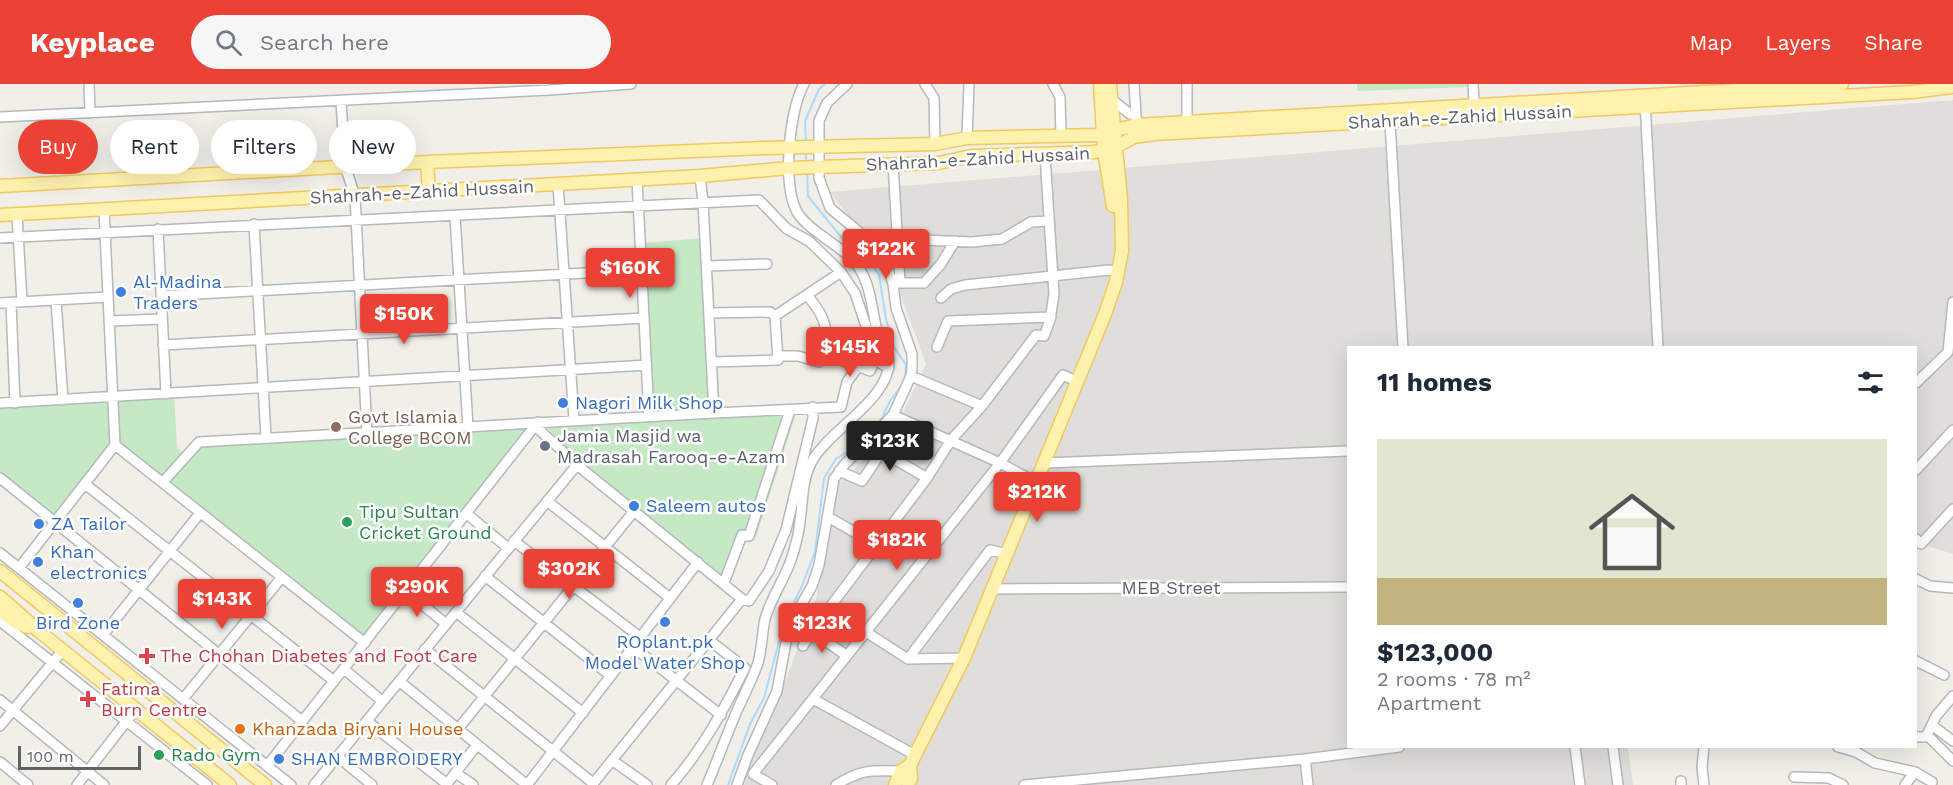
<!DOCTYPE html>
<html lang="en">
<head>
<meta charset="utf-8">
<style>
  body { margin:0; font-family:"Work Sans",sans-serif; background:#f6f6f7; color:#1f2937; height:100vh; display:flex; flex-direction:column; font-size:22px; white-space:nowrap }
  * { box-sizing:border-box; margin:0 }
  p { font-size:20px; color:#747a83 }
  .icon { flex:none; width:33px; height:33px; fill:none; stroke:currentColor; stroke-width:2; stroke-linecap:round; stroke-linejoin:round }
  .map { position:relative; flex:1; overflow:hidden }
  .side { position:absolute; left:1347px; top:262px; width:570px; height:402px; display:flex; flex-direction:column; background:#fff; border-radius:0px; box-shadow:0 6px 24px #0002 }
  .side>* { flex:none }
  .top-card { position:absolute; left:18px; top:36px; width:570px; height:54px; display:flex; gap:12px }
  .scale { position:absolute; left:18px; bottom:15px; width:123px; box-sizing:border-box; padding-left:6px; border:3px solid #5f6368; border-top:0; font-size:16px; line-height:21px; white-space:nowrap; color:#5f6368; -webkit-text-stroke:4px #fff; paint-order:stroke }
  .price { position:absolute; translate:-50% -51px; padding:0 14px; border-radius:6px; background:#ea4335; color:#fff; font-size:20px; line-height:39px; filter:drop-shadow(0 2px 3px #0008) }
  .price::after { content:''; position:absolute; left:50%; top:36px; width:18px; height:14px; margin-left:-9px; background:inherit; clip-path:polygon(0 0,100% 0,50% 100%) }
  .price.on { background:#222; color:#fff }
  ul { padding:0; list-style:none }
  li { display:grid; align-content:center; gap:12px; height:318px; padding:0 30px }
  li+li { border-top:2px solid #e0e1e3 }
  li span { display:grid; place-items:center; height:186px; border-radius:0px; color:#555 }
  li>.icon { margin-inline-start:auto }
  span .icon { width:108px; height:108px; fill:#fffc; stroke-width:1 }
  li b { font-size:26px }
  h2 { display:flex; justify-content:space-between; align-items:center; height:72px; padding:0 30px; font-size:26px }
  .chip { padding:0 21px; border-radius:27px; background:#fff; box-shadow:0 6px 24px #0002; font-size:21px; line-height:54px }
  .chip.on { background:#ea4335; color:#fff }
  header { display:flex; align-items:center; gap:36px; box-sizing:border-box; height:84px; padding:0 30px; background:#ea4335; color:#fff }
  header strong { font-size:28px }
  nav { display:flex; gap:33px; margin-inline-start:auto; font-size:21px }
  .search { width:420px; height:54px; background:#f6f6f7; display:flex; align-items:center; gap:15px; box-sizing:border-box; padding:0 21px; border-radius:33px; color:#747a83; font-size:22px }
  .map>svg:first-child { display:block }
  .industrial { fill:#e0deda }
  .green { fill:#c5e8c5 }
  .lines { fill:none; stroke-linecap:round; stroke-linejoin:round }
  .stream { stroke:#aadaff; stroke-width:2 }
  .minor-casing { stroke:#b5b8bc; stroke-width:12 }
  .major-casing { stroke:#f2c960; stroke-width:15 }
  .minor { stroke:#fff; stroke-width:9 }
  .major { stroke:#fff2af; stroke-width:12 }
  .shop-dot { fill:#3f7fe0; stroke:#fff; stroke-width:2 }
  .education-dot { fill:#8d6e63; stroke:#fff; stroke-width:2 }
  .worship-dot { fill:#6b7280; stroke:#fff; stroke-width:2 }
  .leisure-dot { fill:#2e9e5b; stroke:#fff; stroke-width:2 }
  .health-dot { fill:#e0444e; stroke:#fff; stroke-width:2 }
  .food-dot { fill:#e8710a; stroke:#fff; stroke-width:2 }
  .labels { text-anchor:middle; stroke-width:5; stroke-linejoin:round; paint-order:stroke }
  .street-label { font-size:18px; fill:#5f6368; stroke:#fff }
  .shop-label { font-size:18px; fill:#366cbe; stroke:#fff; text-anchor:start }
  .education-label { font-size:18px; fill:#785e54; stroke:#fff; text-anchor:start }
  .worship-label { font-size:18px; fill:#5b616d; stroke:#fff; text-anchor:start }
  .leisure-label { font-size:18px; fill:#27864d; stroke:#fff; text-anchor:start }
  .health-label { font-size:18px; fill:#be3a42; stroke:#fff; text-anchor:start }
  .food-label { font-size:18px; fill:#c56008; stroke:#fff; text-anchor:start }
</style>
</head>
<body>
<header>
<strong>Keyplace</strong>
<div class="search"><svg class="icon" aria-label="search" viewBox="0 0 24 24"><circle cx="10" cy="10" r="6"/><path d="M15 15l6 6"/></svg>Search here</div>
<nav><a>Map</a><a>Layers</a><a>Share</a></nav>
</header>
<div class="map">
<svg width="1953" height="701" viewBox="0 0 1953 701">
  <rect width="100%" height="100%" fill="#f1efe8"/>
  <!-- industrial -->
  <path class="industrial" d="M1953,16v454l-32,-10 -5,-3v-193h-568v399h280l5,38h-894l33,-68 45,-121 19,-109 58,-56 32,-67 -33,-90 -63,-82z"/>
  <!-- green -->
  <path class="green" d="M1357,0h113v3l-113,4z
    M706,154l8,175 -65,4 -8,-174z
    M174,309l3,54 9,9 13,-14 339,-20 -173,221 -250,-198 -63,76 -52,-43v-75z
    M797,327l-41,126 -8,-1 -18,48 -142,-114 -43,-45z"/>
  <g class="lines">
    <!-- stream -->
    <path class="stream" d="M806,57l-1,-20 14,-32 6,-5
      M806,66v12
      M807,87l1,25 33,41 26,21 12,17 7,44 8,28 12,18 -1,16 -15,20 -11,23
      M728,701l22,-61 14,-26 20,-75 17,-35 14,-36 9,-74 12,-19 24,-16"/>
    <!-- minor casing -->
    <g class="minor-casing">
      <path id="minor" d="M89,0l1,29
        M847,0l-20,19 -8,18v57l11,30 46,38 9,13 8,25
        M925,0l9,14 1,46
        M1053,0l7,13 1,39
        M1134,0l3,46
        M1187,0v38
        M1473,0l1,21
        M1111,15l19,15h6
        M341,17l4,65 10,30 12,237
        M1645,17l13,247
        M0,33l549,-27 82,-6
        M1390,38l13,226
        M967,54l2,-54
        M893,80l7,119h24l17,-19 14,-23
        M637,95l12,238
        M558,100l16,236
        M17,130l5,88
        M455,132l13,211
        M254,140l12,214
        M158,145l8,165
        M0,154l759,-38 28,29 22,12 32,31 14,21 13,39 14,18
        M897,155l75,3 30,-3 29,-17 18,-1
        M707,182l60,-2
        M161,212l480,-26
        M941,214l10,-9 14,-4 144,-15 8,2
        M56,216l7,100
        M0,219l108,-6
        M11,219l4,100
        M709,229l61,-1 5,4 3,44 -67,2
        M775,232l66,-44
        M109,237l53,-2
        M163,261l481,-27
        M859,262l16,14
        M937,263l11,-26 103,-4
        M822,269l48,18 5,-11 14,8
        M778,272h20l21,6c11,-31 9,-42 -12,-67
        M911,292l71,30
        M1916,299l32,-31 5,-50
        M0,319l647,-38
        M714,329l127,-6 6,-25 11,-15
        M893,331l18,-39 1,-8v-14l-16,-46 -3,-24 5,-1
        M536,343l46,42 160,130 7,2 20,-30 17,-41 27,-112v-11
        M867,359l60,35
        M115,361l250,198
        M1045,379l303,-12
        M1916,386l37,-40
        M839,387l23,10 20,-30
        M0,394l302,243
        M163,398l36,-40 515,-29 -11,-211 -3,-26
        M85,400l249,197
        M547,417l123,97
        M467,430l41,34
        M828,433l49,28
        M1916,455l5,5 32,-35
        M514,457l126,96
        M0,469l291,232
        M19,484l96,-123 -11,-235
        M485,492l126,100
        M1916,495l14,7 23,2
        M724,499l18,-48 7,1 41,-126
        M993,505l355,-2
        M406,507l40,33
        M456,528l127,101
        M0,537l207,164
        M812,547l35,25
        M866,548l42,27 56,-1
        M103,551l97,-122
        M803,562l9,-15 115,-153 24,-38 31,-34 54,-71 8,1 6,-16 4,-26 -9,-139
        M633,563l88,68
        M425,565l168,134
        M908,575l82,-109 18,4
        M1916,577l28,14
        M344,585l38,32
        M399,597l128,104
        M183,615l99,-122
        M813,615l102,56
        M0,616l104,85
        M367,637l80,63
        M0,642l63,-76
        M1933,642l20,15
        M458,645l177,-219
        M1927,651l26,26
        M1916,653h9l2,-2 9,-19 17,-20
        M1575,663l5,38
        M1613,663l5,38
        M1704,663l-2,20 2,18
        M1838,663l18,5 19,11 40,9 17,10
        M337,672l35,29
        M1305,675l3,26
        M612,676l35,25
        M0,678l28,23
        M267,682l271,-344
        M456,689l17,12
        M1794,693l35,1 14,7
        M1681,697v4
        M77,701l59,-76
        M314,701l263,-320
        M446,701l31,-40
        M527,701l171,-223
        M592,701l150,-186
        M671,701c31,-35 53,-76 74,-117l-36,-28
        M707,701c10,-24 19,-48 29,-72 7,-16 16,-33 22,-50 4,-14 4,-30 7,-44 6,-21 19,-39 26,-59 4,-12 8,-27 9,-39 3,-20 2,-40 11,-58 16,-32 80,-64 78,-103 -1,-12 -11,-22 -13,-34 -5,-22 -6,-49 -24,-67 -15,-15 -44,-29 -55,-47 -15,-27 -8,-102 7,-128
        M737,701l11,-30 29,-64 12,-65 23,-40 7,-21 15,-86 10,-14 49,-50 107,48 37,20
        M772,701l-19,-11 247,-311 63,-88 15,7
        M836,701c25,-16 36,-15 65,-14
        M1024,701l281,-26 94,-12
        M1905,701l10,-13"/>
    </g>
    <!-- major casing -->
    <g class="major-casing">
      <path id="major" d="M1100,0l4,67 9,55
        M427,78l2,29
        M0,102l427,-24 337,-14 171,-4 32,-6 129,-3 40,-10 706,-41
        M0,131l700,-39 89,-8 150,-5 32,-7 123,-4 18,-3 22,-12 20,-3 758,-42 41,-5
        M0,487l265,214
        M0,513l40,35 190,153
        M0,527l17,12 11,4
        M895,701l6,-14 9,-6
        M908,701l3,-7 -1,-13 54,-107 141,-344 11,-32 6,-31 -1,-51 -11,-116"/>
    </g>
    <!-- minor -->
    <use href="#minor" class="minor"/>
    <!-- major -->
    <use href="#major" class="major"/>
  </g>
  <!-- markers -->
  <g class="shop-dot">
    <circle cx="121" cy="208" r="6"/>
    <circle cx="563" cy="319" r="6"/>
    <circle cx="634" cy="422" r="6"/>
    <circle cx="39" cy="440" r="6"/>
    <circle cx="38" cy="478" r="6"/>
    <circle cx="78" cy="519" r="6"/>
    <circle cx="665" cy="538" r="6"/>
    <circle cx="279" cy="675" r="6"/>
  </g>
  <circle class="education-dot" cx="336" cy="343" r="6"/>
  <circle class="worship-dot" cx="545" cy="362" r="6"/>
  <g class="leisure-dot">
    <circle cx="347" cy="438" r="6"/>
    <circle cx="159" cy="671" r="6"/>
  </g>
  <g class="health-dot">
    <path d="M144 563h6v6h6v6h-6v6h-6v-6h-6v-6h6z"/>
    <path d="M85 606h6v6h6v6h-6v6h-6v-6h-6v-6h6z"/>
  </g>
  <circle class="food-dot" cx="240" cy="645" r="6"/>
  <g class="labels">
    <!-- street labels -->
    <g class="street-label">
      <text transform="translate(1460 33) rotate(-3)" y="6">Shahrah-e-Zahid Hussain</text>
      <text transform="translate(978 75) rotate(-3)" y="6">Shahrah-e-Zahid Hussain</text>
      <text transform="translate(422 108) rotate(-3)" y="6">Shahrah-e-Zahid Hussain</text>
      <text x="1171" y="510">MEB Street</text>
    </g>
    <!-- shop labels -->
    <g class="shop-label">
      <text x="133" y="204">Al-Madina<tspan x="133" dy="21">Traders</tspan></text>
      <text x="575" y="325">Nagori Milk Shop</text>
      <text x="646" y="428">Saleem autos</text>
      <text x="51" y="446">ZA Tailor</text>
      <text x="50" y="474">Khan<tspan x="50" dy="21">electronics</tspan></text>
      <text x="78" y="545" text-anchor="middle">Bird Zone</text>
      <text x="665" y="564" text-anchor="middle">ROplant.pk<tspan x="665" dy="21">Model Water Shop</tspan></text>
      <text x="291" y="681">SHAN EMBROIDERY</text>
    </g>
    <!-- education labels -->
    <g class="education-label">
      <text x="348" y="339">Govt Islamia<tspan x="348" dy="21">College BCOM</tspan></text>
    </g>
    <!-- worship labels -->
    <g class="worship-label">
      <text x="557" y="358">Jamia Masjid wa<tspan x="557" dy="21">Madrasah Farooq-e-Azam</tspan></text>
    </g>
    <!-- leisure labels -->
    <g class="leisure-label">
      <text x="359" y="434">Tipu Sultan<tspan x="359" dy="21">Cricket Ground</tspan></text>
      <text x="171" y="677">Rado Gym</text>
    </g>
    <!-- health labels -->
    <g class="health-label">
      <text x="160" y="578">The Chohan Diabetes and Foot Care</text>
      <text x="101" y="611">Fatima<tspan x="101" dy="21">Burn Centre</tspan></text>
    </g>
    <!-- food labels -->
    <g class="food-label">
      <text x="252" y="651">Khanzada Biryani House</text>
    </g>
  </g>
</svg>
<div class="scale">100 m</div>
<b class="price" style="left:886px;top:196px">$122K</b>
<b class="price" style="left:630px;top:215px">$160K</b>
<b class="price" style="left:404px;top:261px">$150K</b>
<b class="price" style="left:850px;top:294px">$145K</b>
<b class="price on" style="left:890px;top:388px">$123K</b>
<b class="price" style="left:1037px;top:439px">$212K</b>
<b class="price" style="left:897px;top:487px">$182K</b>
<b class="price" style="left:569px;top:516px">$302K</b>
<b class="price" style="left:417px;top:534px">$290K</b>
<b class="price" style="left:222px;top:546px">$143K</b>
<b class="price" style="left:822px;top:570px">$123K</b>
<div class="top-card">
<a class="chip on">Buy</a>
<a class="chip">Rent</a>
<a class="chip">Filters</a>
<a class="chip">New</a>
</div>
<section class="side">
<h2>11 homes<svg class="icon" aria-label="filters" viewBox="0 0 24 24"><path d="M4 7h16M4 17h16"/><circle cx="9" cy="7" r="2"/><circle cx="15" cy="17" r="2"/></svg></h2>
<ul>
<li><span style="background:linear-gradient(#dfe7d0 75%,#c2b280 0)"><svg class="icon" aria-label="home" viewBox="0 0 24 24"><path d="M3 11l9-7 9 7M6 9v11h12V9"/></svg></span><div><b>$123,000</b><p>2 rooms · 78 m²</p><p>Apartment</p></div></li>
</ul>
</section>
</div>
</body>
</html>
